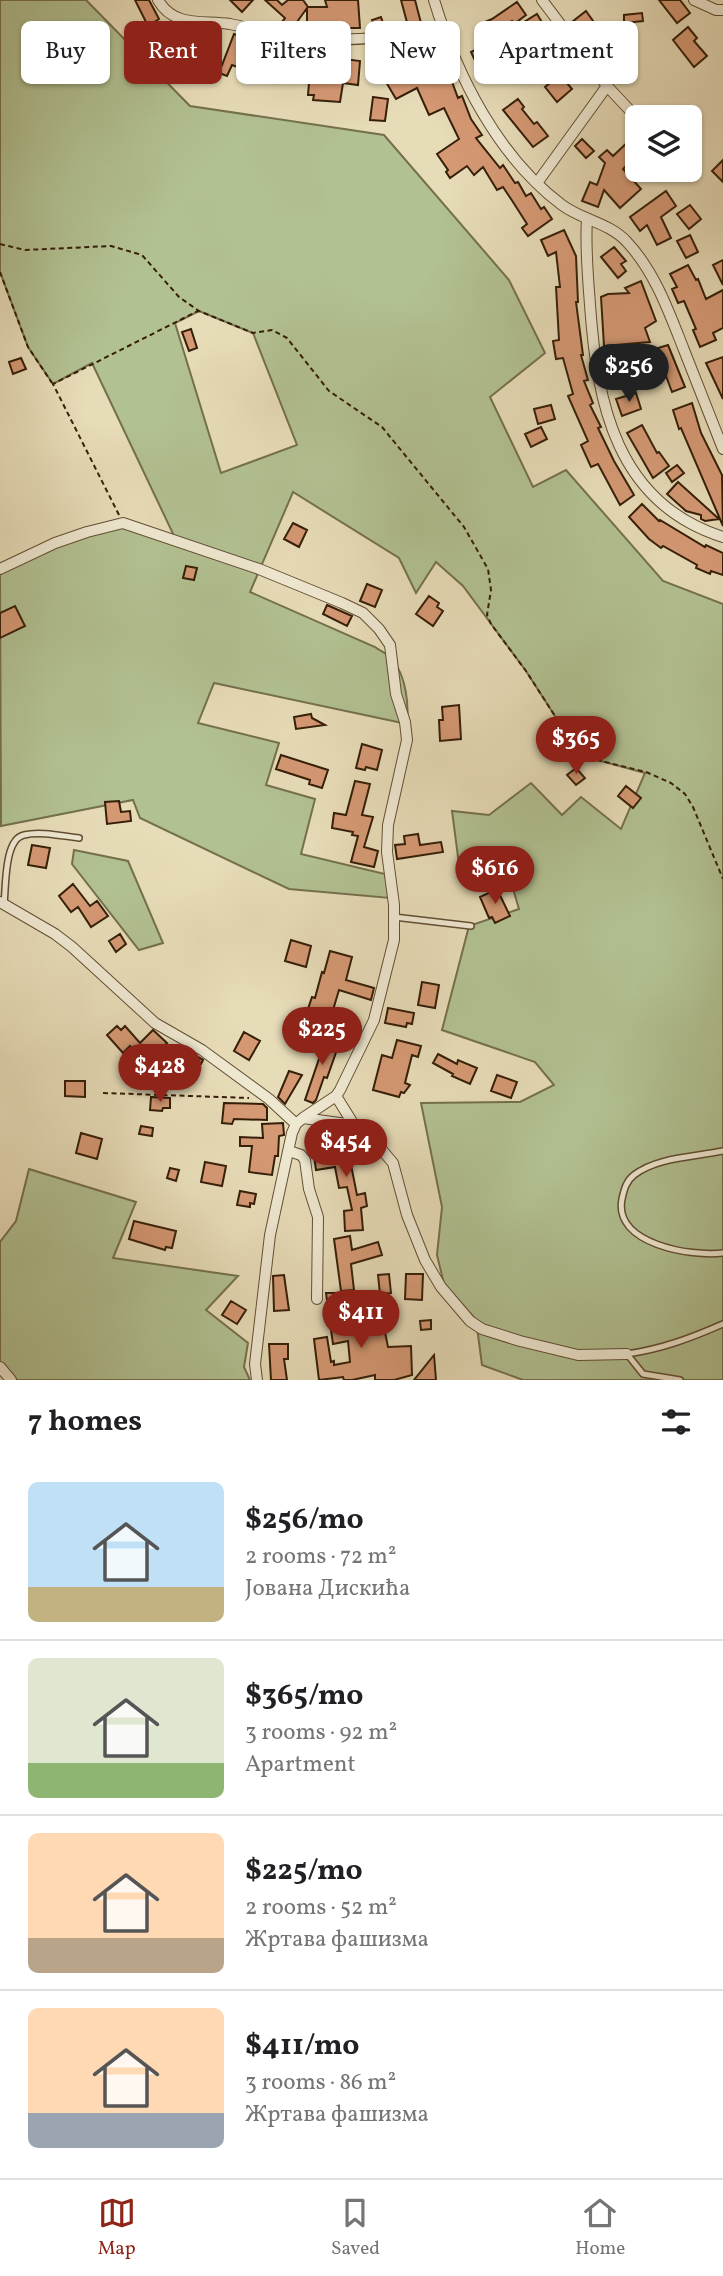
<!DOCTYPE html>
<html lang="en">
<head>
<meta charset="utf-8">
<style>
  body { margin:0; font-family:Vollkorn,serif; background:#f6f6f6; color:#202124; height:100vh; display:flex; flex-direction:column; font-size:26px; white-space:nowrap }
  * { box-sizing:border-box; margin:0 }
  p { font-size:23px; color:#757577 }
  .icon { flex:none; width:38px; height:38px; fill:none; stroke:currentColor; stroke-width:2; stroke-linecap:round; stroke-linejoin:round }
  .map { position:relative; height:1380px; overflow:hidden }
  .panel { display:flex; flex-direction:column; background:#fff; flex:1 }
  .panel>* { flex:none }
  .hud { position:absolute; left:21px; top:21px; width:682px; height:63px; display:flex; gap:14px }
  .fabs { position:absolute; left:625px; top:105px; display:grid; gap:14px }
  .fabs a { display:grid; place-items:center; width:77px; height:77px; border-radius:10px; background:#fff; box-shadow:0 2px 5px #0004; font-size:35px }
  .price { position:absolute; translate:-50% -60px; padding:0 16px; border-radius:24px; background:#8f2418; color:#fff; font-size:23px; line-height:46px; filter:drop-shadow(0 2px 4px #0008) }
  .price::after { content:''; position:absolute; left:50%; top:42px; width:21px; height:16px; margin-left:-10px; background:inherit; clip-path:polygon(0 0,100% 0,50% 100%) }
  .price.selected { background:#222; color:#fff }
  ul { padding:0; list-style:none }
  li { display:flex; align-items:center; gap:21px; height:175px; padding:0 28px }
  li+li { border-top:2px solid #e0e0e0 }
  li span { display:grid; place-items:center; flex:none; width:196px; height:140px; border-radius:10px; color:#555 }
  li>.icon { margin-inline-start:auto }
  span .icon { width:84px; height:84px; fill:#fffc; stroke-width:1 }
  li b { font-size:30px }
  h2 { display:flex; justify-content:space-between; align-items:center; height:84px; padding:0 28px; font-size:30px }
  .pill { padding:0 24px; border-radius:10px; background:#fff; box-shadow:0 2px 5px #0004; font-size:24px; line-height:63px }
  .pill.selected { background:#8f2418; color:#fff }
  .dock { display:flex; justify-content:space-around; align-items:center; height:98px; border-top:2px solid #e0e0e0; background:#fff; font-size:19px; color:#757577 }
  .dock a { display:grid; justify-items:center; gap:4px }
  .dock .selected { color:#8f2418 }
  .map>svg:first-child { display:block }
  .green { fill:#b2c192; stroke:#74704d; stroke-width:2; fill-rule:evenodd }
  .building { fill:#d59974; stroke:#351e08; stroke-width:2 }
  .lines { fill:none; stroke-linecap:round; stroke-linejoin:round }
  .lane-casing { stroke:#624e34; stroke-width:8 }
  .street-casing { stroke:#624e34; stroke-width:12 }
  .path { stroke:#351e08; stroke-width:2; stroke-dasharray:5 3.5; stroke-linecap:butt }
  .lane { stroke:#efe8d1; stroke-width:5 }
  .street { stroke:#efe8d1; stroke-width:10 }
</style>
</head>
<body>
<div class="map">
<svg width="723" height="1380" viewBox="0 0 723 1380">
  <rect width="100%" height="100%" fill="#e7dcb8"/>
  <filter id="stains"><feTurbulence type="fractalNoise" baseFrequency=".00286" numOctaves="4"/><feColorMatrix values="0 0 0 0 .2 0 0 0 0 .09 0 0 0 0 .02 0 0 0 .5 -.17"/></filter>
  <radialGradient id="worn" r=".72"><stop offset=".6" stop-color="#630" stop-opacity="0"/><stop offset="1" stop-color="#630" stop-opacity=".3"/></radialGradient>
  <!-- green -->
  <path class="green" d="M0,0h86l104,106 194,29 125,145 36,73 -55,44 43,90 33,-17 97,111 60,23v776h-200l-41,-15 -6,-45 -32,-36 -7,-29 5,-48 -21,-104 99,-1 34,-17 -19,-23 -93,-32 27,-104 50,-17 -13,-44 -45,15 -9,-69 37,4 42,-32 31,32 19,-18 40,32 24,-56 -48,-13 -24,-16 -47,-73 -63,-85 -27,-24 -20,31 -17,-35 -106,-66 -43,100 125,55c5,4 15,8 18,13 13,17 16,44 14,64l-193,-41 -16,40 81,20 -13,42 49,14 -14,55 84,20 5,24 -101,-9 -149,-71 -7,-18 -132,26 -1,-257 55,-26 68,-20 53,17 -84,-177 -39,21 -25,-37 -28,-75zM199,311l54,22 44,112 -76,28 -46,-150z
    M74,850l54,11 35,82 -24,7 -67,-86z
    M29,1169l107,33 -23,56 125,18 -32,34 42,33 -4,24 6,13h-239l-11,-13v-125l16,-21z"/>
  <!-- building -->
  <path class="building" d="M135,0h14l10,19 -11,7z
    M230,0h23l-11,12z
    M265,0h12l5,5 6,-5h15l5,7h19l-2,-7h33l2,28h-41v3h-9v-4h-3v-19l-15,21 -14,-2 7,-9z
    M401,0h14l6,23 -13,3z
    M659,0h21l10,13 -13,10z
    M517,2l9,13 -12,9 -2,-3 -13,9 1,2 -14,8 -8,-15 14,-6z
    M586,11l10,14 -6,5 4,6 -8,6 -14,-20z
    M642,13l1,8 -19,2v-8z
    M537,14l9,15 -11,7 -11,-14z
    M381,17l4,12 -9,1 -4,-10z
    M688,27l9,11 -3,3 13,15 -13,11 -21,-27z
    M234,34l9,3 -3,8 17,6 2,-9 29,5v-1h18v6l39,4 -1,3 16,2 -2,24 -15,-2 -3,19 -27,-2 1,-5h-6l2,-24 -31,-2 -2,14 -18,-3 1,-5 -28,-10 -5,11 -8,-3z
    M418,39l3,8 -5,2 7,19 21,-8 14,38 4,-2 9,23 11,16 -6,3 24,30 3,-3 12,18 3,-1 8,14 5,-3 10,16 3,-2 8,12 -24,17 -6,-8 5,-4 -14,-22 -10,-15 -6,3 -14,-23 -9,8 -7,-9 -17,12 -4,-6 2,-2 -11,-16 22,-15 -15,-31 -15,7 -12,-27 -21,11 -10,-17 24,-12 -42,-4 2,-20 12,1 -1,-2z
    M485,45l7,16 -14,6 -7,-15z
    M560,75l12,14 -15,13 -12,-15z
    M373,97l15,2 -3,22 -15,-1z
    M518,99l6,8 -2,2 12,15 3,-2 11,14 -15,11 -30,-37z
    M582,139l12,12 -8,7 -11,-12z
    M631,139l6,6v10l-14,14 18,20 -21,19 -16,-18 -6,17 -16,-6 8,-19 7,3 8,-22 -6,-6 8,-7 6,6z
    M723,160v22l-11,-11z
    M666,191l10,15 -15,11 10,21 -14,7 -10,-20 -7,6 -10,-14z
    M690,205l11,14 -12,10 -12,-15z
    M564,230l12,26 2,46h-2l7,53h-2l7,25 -4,1 9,22 -3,2 11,22 -3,1 16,33 20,34 -14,10 -22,-41 -7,3 -10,-22 7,-4 -20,-45 5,-2 -10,-36 -7,1 -3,-18 6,-1 -3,-53h4l-4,-35 -8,4 -7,-16z
    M690,235l8,17 -12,6 -9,-17z
    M614,247l12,14 -5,3 5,7 -8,7 -17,-21z
    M723,260v25l-10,-20z
    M688,265l8,15 2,-1 8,20 17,-9v38l-10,5 3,7 -16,7 -7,-17 3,-1 -12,-28 -6,2 -6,-14 5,-2 -7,-13z
    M641,281l15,40 -11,7 5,14 -46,4 -3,-49 7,-3 21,-1 -4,-5z
    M191,329l6,19 -8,3 -7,-19z
    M668,345l17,42 -13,5 -12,-32 -19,8 2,6h-3l4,10 -12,5 -6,-14 -15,5 -5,-16z
    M723,357v42l-17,-36z
    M21,358l5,11 -13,5 -4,-12z
    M636,393l5,16 -19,7 -6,-17z
    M692,403l9,30 21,42 1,51 -42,-98 -2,1 -6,-19z
    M551,405l4,14 -17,5 -4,-15z
    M642,425l15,28 2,-1 10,14 -16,12 -26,-45z
    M541,427l6,12 -16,8 -6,-13z
    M677,465l7,8 -12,9 -6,-9z
    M678,482l41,37 -14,2 -4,-2v-4l-15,-4 -19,-17z
    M642,504l17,17 1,-1 45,27 1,-2 17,8v22l-12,-4 -1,3 -14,-6 1,-3 -34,-19 -2,2 -12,-9 -20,-22z
    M293,523l14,7 -8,17 -15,-8z
    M186,566l11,2 -3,12 -11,-2z
    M367,584l15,6 -7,17 -15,-6z
    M429,596l10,7 -2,4 6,4 -10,15 -17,-12z
    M327,605l25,11 -5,10 -24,-12z
    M15,606l10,20 -25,12v-25z
    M459,705l2,34 -21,2 -1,-21h4l-1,-13z
    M311,714l1,4 13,7 -29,4 -2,-12z
    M362,744l20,6 -5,20 -11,-3 -1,3 -9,-2z
    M281,755l47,15 -6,18 -13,-4 1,-4 -34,-11z
    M576,768l9,10 -9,7 -9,-10z
    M355,781l15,3 -8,31 11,2 -9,30 14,4 -4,16 -23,-5 7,-26 -6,-1 1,-3 -21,-4 2,-15 12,2z
    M626,786l15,12 -8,10 -15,-12z
    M119,801l2,11 9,-1 1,10 -24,3 -2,-22z
    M418,834l2,11 21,-3 2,10 -46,7 -2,-14 10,-1 -1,-8z
    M32,845l18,3 -4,20 -18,-3z
    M73,884l17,22 7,-5 11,15 -17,11 -13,-20 -7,5 -12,-16z
    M497,889l13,27 -15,7 -3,-6 -3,1 -9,-21z
    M120,934l6,10 -10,8 -7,-11z
    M291,940l20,6 -5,21 -21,-6z
    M330,951l22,6 -6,23 28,8 -3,12 -32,-10 -9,30 -23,-8 5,-15 3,1 7,-26 2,1z
    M422,982l17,3 -4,23 -17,-3z
    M388,1008l26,5 -2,11 -5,-1 -1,4 -21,-4z
    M117,1026l4,4 4,-4 15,17 13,-13 14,13 -9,9 -1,-1 -6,5 -4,-4 -6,6 -11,-12 -7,7 -16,-18z
    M244,1032l16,9 -11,19 -15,-9z
    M317,1037l22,7 -12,34 -3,-1 -8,23 -3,3 -8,-3 17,-50 -9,-4z
    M397,1040l24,6 -3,11 -6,-2 -7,28 5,2 -6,8 -3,-1 -2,5 -26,-7 9,-35 10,3z
    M180,1046l23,14 -2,4 -4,-2 -3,5 -20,-11z
    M438,1054l19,10 1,-4 19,8 -7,16 -18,-8 1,-2 -20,-11z
    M289,1071l13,4 -17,29 -7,-7z
    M497,1075l20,7 -6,16 -20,-7z
    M65,1081h20v16l-20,-1z
    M151,1097l19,1v10h-7l-1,3 -12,-1z
    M224,1103l39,1 4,4v12l-33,-1 -2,5 -10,-1z
    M283,1123l1,12 -5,1 -1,20h-3l-3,19 -23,-3 3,-26h-12v-9l23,1 -1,-14z
    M141,1126l12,2 -1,8 -13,-2z
    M81,1133l21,6 -5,20 -21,-6z
    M345,1142l1,5 20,-2 1,14 -17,1 7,35 8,-2 2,13 -6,2 2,22 -18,1 -1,-20 8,-1 -5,-23 -8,1 -4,-21 -19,3 -2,-15 20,-3 -1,-8z
    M205,1162l21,4 -4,20 -21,-4z
    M170,1168l9,2 -3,11 -9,-3z
    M240,1191l16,3 -2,10 -4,-1v4l-13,-2z
    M134,1221l42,10 -4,17 -6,-1 -1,3 -36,-11z
    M350,1236l2,14 26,-8 4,13 -31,9 3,26 -13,1 -7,-52z
    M389,1274l2,19 -11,1 -2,-19z
    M406,1274h17l-1,26 -17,-1z
    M284,1275l5,35 -15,1 -1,-35z
    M326,1293h15l3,33 20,-4 -1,-6 9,-1 1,15 11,-3 4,20 23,-1 1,29 -18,5h-19v-5l-23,5h-8l-1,-3 -24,3 -5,-41 13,-2 4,25 3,-1v4l16,-3 -2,-21 -15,3z
    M231,1301l15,9 -9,14 -15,-9z
    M431,1320v9l-10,1 -1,-9z
    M269,1344h19v15h-4l3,21h-16z
    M434,1355l2,25h-22z"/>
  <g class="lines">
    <!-- lane casing -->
    <g class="lane-casing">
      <path id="lane" d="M4,904c2,-17 0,-65 20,-69 16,-4 38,1 55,3
        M394,917l77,9
        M723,1151c-28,6 -66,6 -89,24 -8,6 -10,15 -12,24 -9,45 69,58 101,54
        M680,1380l-37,-6 -16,-20c35,-5 64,-16 96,-30"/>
    </g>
    <!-- street casing -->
    <g class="street-casing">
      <path id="street" d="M158,0c16,28 45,20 72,24 19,4 38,9 58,12 51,7 103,3 154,-10
        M434,0c23,76 64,157 128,205 20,15 48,18 65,37 28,30 42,70 57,108 13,33 26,66 39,99
        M542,0l65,86 30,32
        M694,0l22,10h7
        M537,183l70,-97
        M587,219c-2,28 1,57 3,86 7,98 26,198 133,232
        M0,569l55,-26 32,-11 36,-9 136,46 83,34 21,10 16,16 11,16 6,49 9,28 2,18 -19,85 -1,27 7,53v35l-20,80 -34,70 -4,6 -33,22 -7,6 -4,9 -22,102 -15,129 2,16
        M0,902l55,32 17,13 83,76 47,27 67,49 27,25
        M336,1096l18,29 18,13 21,25 14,52 18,45 16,27 29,34 12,8 38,12 58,14 49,-1
        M303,1118l51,7
        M289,1151l12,4 4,5 4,29 9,28 -1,82
        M0,1367l11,13"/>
    </g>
    <!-- path -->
    <path class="path" d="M0,244l25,6 86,-4 31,9 37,42 20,14 54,22 19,-3 15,8 42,53 53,36 82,100 24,42 3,21 -4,25 4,9 35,47 47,73 24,16 49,12 25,11 14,11 8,13 30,72
      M0,272l28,75 24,36
      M119,515l-66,-131 145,-73
      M103,1093l146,5"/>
    <!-- lane -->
    <use href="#lane" class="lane"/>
    <!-- street -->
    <use href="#street" class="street"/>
  </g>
  <rect width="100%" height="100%" filter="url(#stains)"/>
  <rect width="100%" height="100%" fill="url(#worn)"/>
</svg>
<div class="fabs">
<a><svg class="icon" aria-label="layers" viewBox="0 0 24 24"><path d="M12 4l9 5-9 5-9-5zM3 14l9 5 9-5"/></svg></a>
</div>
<b class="price selected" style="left:629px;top:404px">$256</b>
<b class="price" style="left:576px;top:776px">$365</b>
<b class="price" style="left:495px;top:906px">$616</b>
<b class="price" style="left:322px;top:1067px">$225</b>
<b class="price" style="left:160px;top:1104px">$428</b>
<b class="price" style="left:346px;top:1179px">$454</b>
<b class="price" style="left:361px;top:1350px">$411</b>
<div class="hud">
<a class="pill">Buy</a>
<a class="pill selected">Rent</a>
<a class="pill">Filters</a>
<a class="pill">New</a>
<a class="pill">Apartment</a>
</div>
</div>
<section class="panel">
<h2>7 homes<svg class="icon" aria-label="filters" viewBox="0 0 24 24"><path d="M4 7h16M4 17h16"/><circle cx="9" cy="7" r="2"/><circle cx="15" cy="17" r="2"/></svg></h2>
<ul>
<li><span style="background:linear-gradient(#bfe0f5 75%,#c2b280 0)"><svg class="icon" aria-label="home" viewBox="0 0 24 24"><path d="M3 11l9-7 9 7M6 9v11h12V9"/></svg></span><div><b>$256/mo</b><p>2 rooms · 72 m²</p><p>Јована Дискића</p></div></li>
<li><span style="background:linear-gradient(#dfe7d0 75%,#8fb573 0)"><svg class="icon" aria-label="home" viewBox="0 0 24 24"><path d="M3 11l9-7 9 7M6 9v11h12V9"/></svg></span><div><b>$365/mo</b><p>3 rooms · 92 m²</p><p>Apartment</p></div></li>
<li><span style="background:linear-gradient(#ffd9b3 75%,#b9a48a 0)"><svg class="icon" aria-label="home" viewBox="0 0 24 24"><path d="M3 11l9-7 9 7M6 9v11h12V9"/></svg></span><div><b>$225/mo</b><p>2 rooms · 52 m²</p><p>Жртава фашизма</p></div></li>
<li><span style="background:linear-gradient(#ffd9b3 75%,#9aa5b1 0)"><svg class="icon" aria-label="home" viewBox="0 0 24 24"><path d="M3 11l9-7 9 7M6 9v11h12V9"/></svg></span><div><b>$411/mo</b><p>3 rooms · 86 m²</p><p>Жртава фашизма</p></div></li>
</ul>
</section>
<nav class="dock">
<a class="selected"><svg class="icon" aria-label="map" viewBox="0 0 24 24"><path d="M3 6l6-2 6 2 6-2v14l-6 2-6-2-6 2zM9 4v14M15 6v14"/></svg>Map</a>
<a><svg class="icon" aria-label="saved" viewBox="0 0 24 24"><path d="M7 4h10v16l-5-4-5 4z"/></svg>Saved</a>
<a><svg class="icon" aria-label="home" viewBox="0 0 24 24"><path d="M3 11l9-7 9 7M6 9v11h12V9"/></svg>Home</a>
</nav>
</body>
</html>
